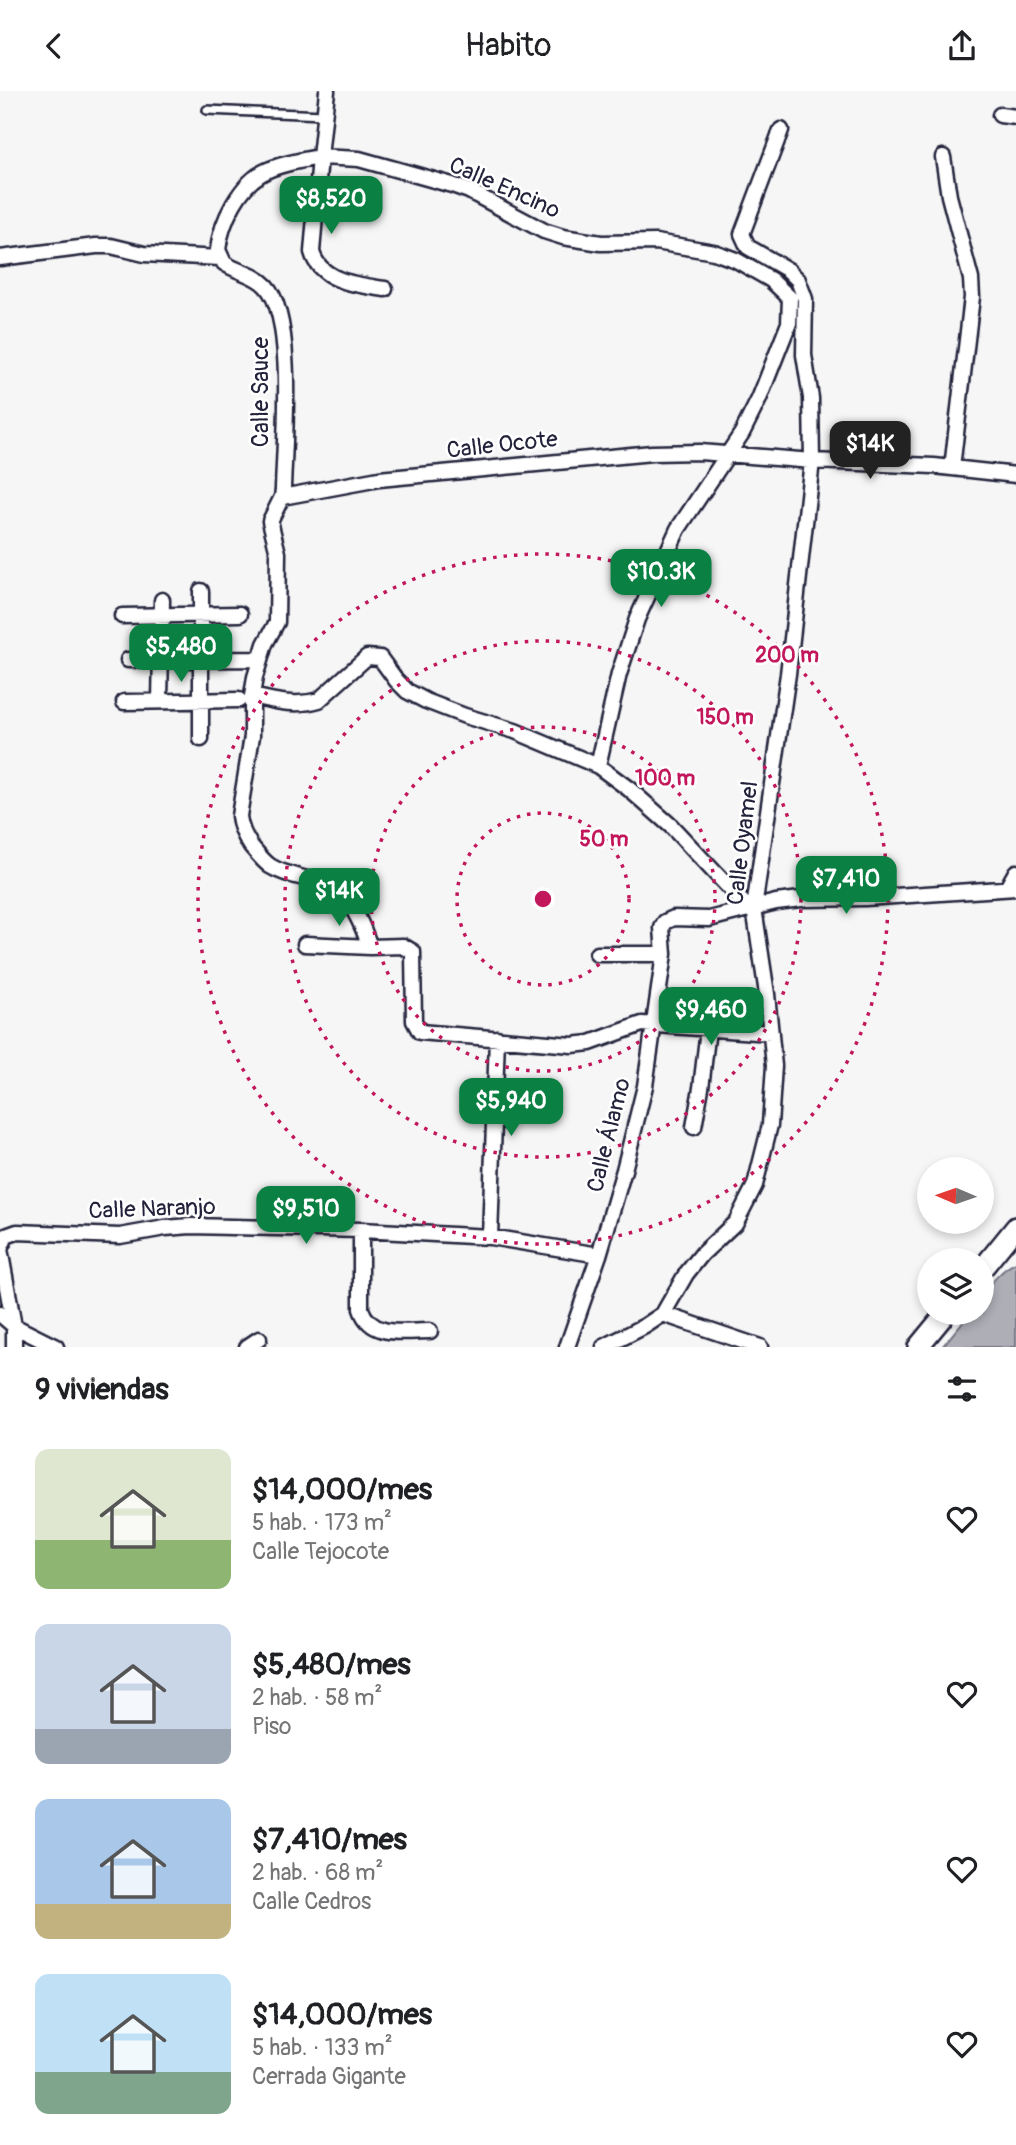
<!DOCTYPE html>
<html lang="es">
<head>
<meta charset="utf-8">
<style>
  body { margin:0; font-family:Pangolin,sans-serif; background:#f6f6f6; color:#202124; height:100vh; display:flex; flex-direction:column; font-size:26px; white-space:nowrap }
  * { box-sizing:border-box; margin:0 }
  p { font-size:23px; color:#757577 }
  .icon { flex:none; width:38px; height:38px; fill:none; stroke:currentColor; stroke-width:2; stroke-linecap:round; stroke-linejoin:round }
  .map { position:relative; height:1256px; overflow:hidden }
  .panel { display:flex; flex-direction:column; background:#fff; flex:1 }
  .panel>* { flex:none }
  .needle { width:46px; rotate:272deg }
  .buttons { position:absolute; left:917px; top:1066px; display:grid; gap:14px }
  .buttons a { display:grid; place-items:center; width:77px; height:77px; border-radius:50%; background:#fff; box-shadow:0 4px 10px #0003; font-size:35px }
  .price { position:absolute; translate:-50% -60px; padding:0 16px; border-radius:14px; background:#0b8043; color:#fff; font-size:23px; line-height:46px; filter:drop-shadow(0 2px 4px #0008) }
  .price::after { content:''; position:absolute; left:50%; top:42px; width:21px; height:16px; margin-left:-10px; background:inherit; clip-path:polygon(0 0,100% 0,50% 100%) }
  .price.on { background:#222; color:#fff }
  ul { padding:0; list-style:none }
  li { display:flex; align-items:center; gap:21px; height:175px; padding:0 35px }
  li span { display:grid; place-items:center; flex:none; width:196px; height:140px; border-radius:14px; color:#555 }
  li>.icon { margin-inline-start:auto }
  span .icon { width:84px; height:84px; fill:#fffc; stroke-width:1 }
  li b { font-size:30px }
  h2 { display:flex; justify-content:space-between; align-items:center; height:84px; padding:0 35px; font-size:30px }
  header { display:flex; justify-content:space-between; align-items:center; height:91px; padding:0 35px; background:#fff; font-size:32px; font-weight:600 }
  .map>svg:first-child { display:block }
  .water { fill:#aeaeb7; stroke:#767685; stroke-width:2 }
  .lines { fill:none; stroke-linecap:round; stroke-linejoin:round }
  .service-casing { stroke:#22223b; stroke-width:12 }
  .minor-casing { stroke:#22223b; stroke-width:19 }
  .secondary-casing { stroke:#22223b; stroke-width:24 }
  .service { stroke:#fff; stroke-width:7 }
  .minor { stroke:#fff; stroke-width:14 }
  .secondary { stroke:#fff; stroke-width:19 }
  .ring { fill:none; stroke:#c2185b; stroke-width:3.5; stroke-dasharray:3.5 7 }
  .labels { text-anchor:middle; stroke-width:5; stroke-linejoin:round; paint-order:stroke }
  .street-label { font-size:23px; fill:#22223b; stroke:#fff }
  .centre { fill:#c2185b; stroke:#fff; stroke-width:3.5 }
  .ring-label { font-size:21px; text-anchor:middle; font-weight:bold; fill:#c2185b; stroke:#fff; stroke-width:5; stroke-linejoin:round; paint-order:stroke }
</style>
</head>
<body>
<header><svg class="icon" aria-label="back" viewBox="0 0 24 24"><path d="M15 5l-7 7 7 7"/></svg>Habito<svg class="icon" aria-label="share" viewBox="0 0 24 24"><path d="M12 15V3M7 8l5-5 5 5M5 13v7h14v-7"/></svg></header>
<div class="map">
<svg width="1016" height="1256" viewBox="0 0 1016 1256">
  <rect width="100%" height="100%" fill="#f6f6f7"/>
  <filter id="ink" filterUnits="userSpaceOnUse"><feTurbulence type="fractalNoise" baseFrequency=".0143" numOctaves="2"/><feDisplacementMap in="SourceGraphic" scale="14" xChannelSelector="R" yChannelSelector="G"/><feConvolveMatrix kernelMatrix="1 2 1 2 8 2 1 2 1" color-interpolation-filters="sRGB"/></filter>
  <g filter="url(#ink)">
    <!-- water -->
    <path class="water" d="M1016,1172v84h-74l28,-34h12c0,-6 -1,-13 1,-18 6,-11 21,-28 33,-32z"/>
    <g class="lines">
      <!-- service casing -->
      <g class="service-casing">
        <path id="service" d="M207,19l117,5"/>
      </g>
      <!-- minor casing -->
      <g class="minor-casing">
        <path id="minor" d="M327,0l-7,66c-17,3 -36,6 -52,13 -28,12 -47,52 -50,80l6,13c13,9 31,11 42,23 30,32 18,158 17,203l-1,8 -12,24 8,32 -1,69 -12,22 -10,33 -3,19v40l-13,80c1,12 5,20 12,30 6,7 12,15 19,20 22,14 50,10 71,28 14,12 23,36 29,53l33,-1 10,6 1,69 6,11 152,13 18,-2 52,-19 129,9
          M1000,24l16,2
          M943,66l6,39 22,83 1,18 -20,171
          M0,167l96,-12h15l33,8 76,4
          M385,198c-27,-4 -65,-7 -73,-37l8,-95 39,2 93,26 17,6 75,40 19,6 38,6 55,-1 58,10 22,8 35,20 19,18 -1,25 -30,76 -17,34 -64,96 -41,90 -18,55 -21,92
          M282,406l97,-18 273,-26 48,-1 112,9 122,5 82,9
          M122,525l118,-2
          M128,569l132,-1
          M252,605c22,5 44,11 67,4l48,-43 13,1 16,22 11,11 19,10 39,15 50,15 83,35 31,23 42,37 78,83
          M160,610l2,-101
          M124,611l115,-2
          M201,648v-148
          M1007,797l9,-16
          M305,853l65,3
          M597,863h67
          M694,1036l7,-39 7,-59
          M361,1139v79c10,30 44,22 69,22
          M490,1146l7,-199
          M0,1223l14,12 42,21
          M663,1223l97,33
          M14,1256v-21l-14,-77 6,-13 11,-4 103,4 45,-8 26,-2 170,4 129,7 109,18
          M247,1256l12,-8
          M567,1256l32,-92 25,-85 21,-84 19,-132 -2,-26 3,-6 9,-4 35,1 67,-17 25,-3 64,-1 151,-10
          M604,1256l41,-21 18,-12 23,-40 16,-20 34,-32 19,-37 15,-60 4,-59 -7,-72 -13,-86 34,-234 24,-213 -1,-63 -7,-43 1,-56 -7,-19 -10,-10 -40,-23 -6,-13 39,-104"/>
      </g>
      <!-- secondary casing -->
      <g class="secondary-casing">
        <path id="secondary" d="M982,1178l34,-42
          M918,1256l28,-34"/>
      </g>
      <!-- service -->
      <use href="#service" class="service"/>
      <!-- minor -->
      <use href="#minor" class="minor"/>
      <!-- secondary -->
      <use href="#secondary" class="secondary"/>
    </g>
  </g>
  <!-- distance rings -->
  <g class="ring">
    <circle cx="543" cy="808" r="86"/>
    <circle cx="543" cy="808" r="172"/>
    <circle cx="543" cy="808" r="258"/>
    <circle cx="543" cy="808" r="345"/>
  </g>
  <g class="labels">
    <!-- street labels -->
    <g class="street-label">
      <text transform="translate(505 96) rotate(24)" y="8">Calle Encino</text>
      <text transform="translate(260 301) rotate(-90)" y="8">Calle Sauce</text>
      <text transform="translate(502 353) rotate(-6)" y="8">Calle Ocote</text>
      <text transform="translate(742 752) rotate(-83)" y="8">Calle Oyamel</text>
      <text transform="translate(608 1044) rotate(-76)" y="8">Calle Álamo</text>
      <text transform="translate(152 1117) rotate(-2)" y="8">Calle Naranjo</text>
    </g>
  </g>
  <circle cx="543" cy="808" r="10" class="centre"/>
  <g class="ring-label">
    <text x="787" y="571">200 m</text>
    <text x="725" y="633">150 m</text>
    <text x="665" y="694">100 m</text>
    <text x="604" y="755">50 m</text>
  </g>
</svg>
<div class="buttons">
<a><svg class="needle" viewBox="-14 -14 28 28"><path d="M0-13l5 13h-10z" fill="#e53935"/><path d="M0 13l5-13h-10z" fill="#757577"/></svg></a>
<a><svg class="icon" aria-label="layers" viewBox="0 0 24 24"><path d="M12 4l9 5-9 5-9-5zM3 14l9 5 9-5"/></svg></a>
</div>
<b class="price" style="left:331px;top:145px">$8,520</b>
<b class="price on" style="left:870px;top:390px">$14K</b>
<b class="price" style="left:661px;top:518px">$10.3K</b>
<b class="price" style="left:181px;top:593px">$5,480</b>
<b class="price" style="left:846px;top:825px">$7,410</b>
<b class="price" style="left:339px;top:837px">$14K</b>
<b class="price" style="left:711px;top:956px">$9,460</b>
<b class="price" style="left:511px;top:1047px">$5,940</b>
<b class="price" style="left:306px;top:1155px">$9,510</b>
</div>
<section class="panel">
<h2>9 viviendas<svg class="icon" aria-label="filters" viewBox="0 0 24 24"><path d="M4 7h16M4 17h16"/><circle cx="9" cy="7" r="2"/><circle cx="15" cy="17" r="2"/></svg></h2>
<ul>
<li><span style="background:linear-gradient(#dfe7d0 65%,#8fb573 0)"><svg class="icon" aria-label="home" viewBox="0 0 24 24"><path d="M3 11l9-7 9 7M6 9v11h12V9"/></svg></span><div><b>$14,000/mes</b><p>5 hab. · 173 m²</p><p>Calle Tejocote</p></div><svg class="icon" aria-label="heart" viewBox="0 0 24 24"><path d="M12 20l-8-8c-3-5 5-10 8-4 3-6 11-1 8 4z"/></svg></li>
<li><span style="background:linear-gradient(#c9d6e8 75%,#9aa5b1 0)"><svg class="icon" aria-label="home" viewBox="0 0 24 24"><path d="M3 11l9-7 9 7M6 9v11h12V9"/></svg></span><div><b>$5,480/mes</b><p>2 hab. · 58 m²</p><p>Piso</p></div><svg class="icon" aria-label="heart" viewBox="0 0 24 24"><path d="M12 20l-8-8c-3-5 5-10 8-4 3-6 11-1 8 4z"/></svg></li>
<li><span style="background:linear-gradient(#a9c7e8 75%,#c2b280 0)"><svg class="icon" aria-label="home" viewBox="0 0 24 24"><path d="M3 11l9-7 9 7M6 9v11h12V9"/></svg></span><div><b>$7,410/mes</b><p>2 hab. · 68 m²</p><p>Calle Cedros</p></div><svg class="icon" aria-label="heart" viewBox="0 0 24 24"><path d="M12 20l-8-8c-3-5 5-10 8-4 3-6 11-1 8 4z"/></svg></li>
<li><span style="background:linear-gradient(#bfe0f5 70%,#7fa58c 0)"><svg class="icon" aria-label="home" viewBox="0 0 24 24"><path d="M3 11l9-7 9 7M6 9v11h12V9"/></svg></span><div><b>$14,000/mes</b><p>5 hab. · 133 m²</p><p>Cerrada Gigante</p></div><svg class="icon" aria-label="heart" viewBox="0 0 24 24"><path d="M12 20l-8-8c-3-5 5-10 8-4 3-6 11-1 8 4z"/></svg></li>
</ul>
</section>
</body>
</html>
